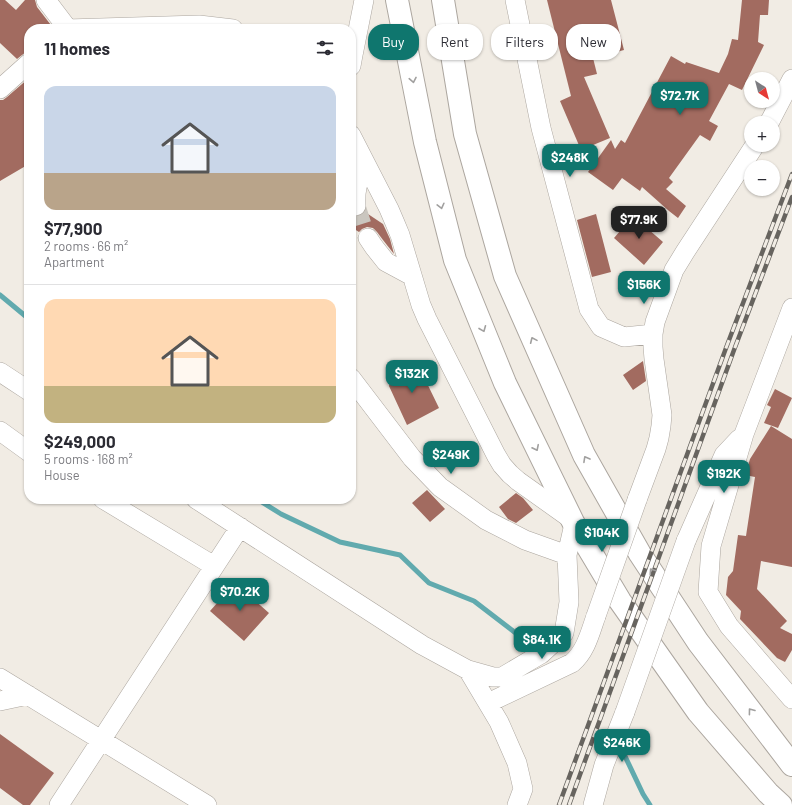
<!DOCTYPE html>
<html lang="en">
<head>
<meta charset="utf-8">
<style>
  body { margin:0; font-family:Barlow,sans-serif; background:#f7f7f7; color:#2b2b33; height:100vh; display:flex; flex-direction:column; font-size:15px; white-space:nowrap }
  * { box-sizing:border-box; margin:0 }
  p { font-size:13px; color:#7c7c81 }
  .icon { flex:none; width:22px; height:22px; fill:none; stroke:currentColor; stroke-width:2; stroke-linecap:round; stroke-linejoin:round }
  .map { position:relative; flex:1; overflow:hidden }
  .drawer { position:absolute; left:24px; top:24px; width:332px; height:480px; display:flex; flex-direction:column; background:#fff; border-radius:16px; box-shadow:0 1px 3px #0004 }
  .drawer>* { flex:none }
  .top-card { position:absolute; left:368px; top:24px; width:364px; height:36px; display:flex; gap:8px }
  .needle { width:26px; rotate:144deg }
  .buttons { position:absolute; left:744px; top:72px; display:grid; gap:8px }
  .buttons a { display:grid; place-items:center; width:36px; height:36px; border-radius:50%; background:#fff; box-shadow:0 1px 3px #0004; font-size:20px }
  .price { position:absolute; translate:-50% -34px; padding:0 9px; border-radius:8px; background:#0f766e; color:#fff; font-size:13px; line-height:26px; filter:drop-shadow(0 1px 2px #0008) }
  .price::after { content:''; position:absolute; left:50%; top:24px; width:12px; height:9px; margin-left:-6px; background:inherit; clip-path:polygon(0 0,100% 0,50% 100%) }
  .price.active { background:#222; color:#fff }
  ul { padding:0; list-style:none }
  li { display:grid; align-content:center; gap:8px; height:212px; padding:0 20px }
  li+li { border-top:1px solid #e1e1e2 }
  li span { display:grid; place-items:center; height:124px; border-radius:12px; color:#555 }
  li>.icon { margin-inline-start:auto }
  span .icon { width:72px; height:72px; fill:#fffc; stroke-width:1 }
  li b { font-size:17px }
  h2 { display:flex; justify-content:space-between; align-items:center; height:48px; padding:0 20px; font-size:17px }
  .tag { padding:0 14px; border-radius:16px; background:#fff; box-shadow:0 1px 3px #0004; font-size:14px; line-height:36px }
  .tag.active { background:#0f766e; color:#fff }
  .map>svg:first-child { display:block }
  .lines { fill:none; stroke-linecap:round; stroke-linejoin:round }
  .stream { stroke:#61aaae; stroke-width:5 }
  .building { fill:#a26b60 }
  .minor-tunnel { stroke:#cac6bf; stroke-width:19; stroke-dasharray:19 10; stroke-linecap:butt }
  .minor-casing { stroke:#aca69f; stroke-width:20 }
  .highway-casing { stroke:#aca69f; stroke-width:24 }
  .minor { stroke:#fff; stroke-width:19 }
  .highway { stroke:#fff; stroke-width:22 }
  .rail-casing { stroke:#67645f; stroke-width:4.5 }
  .rail { stroke:#f1ece4; stroke-width:3; stroke-dasharray:9; stroke-linecap:butt }
  .minor-bridge-casing { stroke:#aca69f; stroke-width:20; stroke-linecap:butt }
  .minor-bridge { stroke:#fff; stroke-width:19 }
  .oneway { stroke:#a1a09f }
</style>
</head>
<body>
<div class="map">
<svg width="792" height="805" viewBox="0 0 792 805">
  <rect width="100%" height="100%" fill="#f1ece4"/>
  <g class="lines">
    <!-- stream -->
    <path class="stream" d="M0,295l29,24
      M257,499l24,15 59,28 60,13 29,28 45,18 43,33
      M623,752l20,42 7,11"/>
  </g>
  <!-- building -->
  <path class="building" d="M0,0h5l11,10 9,-10h10l2,7 17,22h-25v23h-3l-4,3 -5,4 -17,-16z
    M547,0h64l13,50 -31,8 4,16 -13,3 26,61 -29,12 -21,-49 11,-5z
    M742,0h27l-1,15h-8l-2,27 6,3 -22,45 -13,-6 -20,37 9,5 -8,15 -10,-6 -31,43 4,4 -7,7 20,17 -8,12 -9,-7 -27,-24 -2,4 -18,-13 -9,12 -25,-18 23,-32 4,9 6,-9 4,3 46,-87 14,8 1,-2 33,11 9,-19 4,-15 6,1z
    M29,78v30l-5,3 5,9v44l-29,17v-81h3l4,-3z
    M365,212l18,12 7,15 4,15 -11,-14 -6,-8 -4,-4 -6,-1 -5,2 -3,3 -8,-5v-11l6,1 4,-1z
    M596,214l15,58 -19,5 -15,-57z
    M633,216l30,26 -19,23 -30,-27z
    M643,361l3,20 -13,9 -10,-15z
    M394,364l28,9 17,35 -32,17 -18,-39z
    M775,389l17,9 -14,30 -14,-5 7,-16 -4,-2z
    M771,426l21,13v128l-31,-6 -4,28 30,32 -7,7 12,6v16l-7,12 -8,-4 -37,-39 1,-8 -15,-16 2,-18 5,-6 5,-36 8,1 9,-59 -10,-2 5,-16z
    M427,490l18,19 -15,13 -18,-19z
    M516,493l7,5 10,12 -17,13 -8,-4 -9,-12z
    M235,583l34,30 -25,28 -34,-30z
    M0,734l54,39 -24,32h-7l-23,-17z"/>
  <g class="lines">
    <!-- minor-tunnel -->
    <path class="minor-tunnel" d="M356,206l7,22 5,10"/>
    <!-- minor casing -->
    <g class="minor-casing">
      <path id="minor" d="M46,0l22,29
        M515,0l26,128 48,181 12,18 23,10 29,-3
        M67,29l132,-4 34,4
        M351,66l2,-11 11,-55
        M0,89l29,-26
        M769,123l23,-44
        M351,135l38,74 6,14 5,12 21,70 6,14 69,136 6,10 8,9 8,7 52,37
        M356,206c-1,-19 2,-24 10,-41
        M368,238l6,9 12,15 26,14
        M792,308l-48,126 -33,112 -3,46 21,34 63,73
        M0,372l29,19
        M351,378l61,80 28,29 46,33 39,20 42,15
        M0,431l29,21
        M103,499l111,67
        M196,499l226,146 46,25 25,7h9l39,-23 23,-21 5,-31 -2,-47 7,-31
        M637,500l19,-51 3,-11 2,-12 1,-11 -8,-56 -1,-12v-13l2,-12 19,-52 11,-18 70,-107
        M686,541l38,-86 15,-16
        M468,670l31,52 18,41 6,26 -6,16
        M0,678l207,127
        M0,701l28,-6
        M488,703l84,-40c14,-12 18,-30 24,-47
        M59,805l181,-278
        M593,805l11,-40 21,-53"/>
    </g>
    <!-- highway casing -->
    <g class="highway-casing">
      <path id="highway" d="M397,0l28,142 30,118 50,123 69,141 46,77 78,111 70,81 13,12
        M443,0l22,134 40,142 79,179 56,99 58,88 94,123"/>
    </g>
    <!-- minor -->
    <use href="#minor" class="minor"/>
    <!-- highway -->
    <use href="#highway" class="highway"/>
    <!-- rail casing -->
    <g class="rail-casing">
      <path id="rail" d="M559,805l167,-457 66,-174
        M569,805l165,-455 58,-153"/>
    </g>
    <!-- rail -->
    <use href="#rail" class="rail"/>
    <!-- minor-bridge casing -->
    <g class="minor-bridge-casing">
      <path id="minor-bridge" d="M596,616l41,-116
        M625,712l61,-171"/>
    </g>
    <!-- minor-bridge -->
    <use href="#minor-bridge" class="minor-bridge"/>
  </g>
  <!-- one-way arrows -->
  <defs><path id="oneway-chevron" d="M-2-3.5L2.5 0L-2 3.5" fill="none" stroke-width="1.6" stroke-linecap="round" stroke-linejoin="round"/></defs>
  <g class="oneway">
    <use href="#oneway-chevron" transform="translate(413 80) rotate(79)"/>
    <use href="#oneway-chevron" transform="translate(441 206) rotate(76)"/>
    <use href="#oneway-chevron" transform="translate(483 329) rotate(68)"/>
    <use href="#oneway-chevron" transform="translate(533 340) rotate(-114)"/>
    <use href="#oneway-chevron" transform="translate(536 448) rotate(64)"/>
    <use href="#oneway-chevron" transform="translate(586 459) rotate(-119)"/>
    <use href="#oneway-chevron" transform="translate(652 571) rotate(-124)"/>
    <use href="#oneway-chevron" transform="translate(751 711) rotate(-127)"/>
  </g>
</svg>
<div class="buttons">
<a><svg class="needle" viewBox="-14 -14 28 28"><path d="M0-13l5 13h-10z" fill="#e53935"/><path d="M0 13l5-13h-10z" fill="#7c7c81"/></svg></a>
<a>+</a>
<a>−</a>
</div>
<b class="price" style="left:680px;top:116px">$72.7K</b>
<b class="price" style="left:570px;top:178px">$248K</b>
<b class="price active" style="left:639px;top:240px">$77.9K</b>
<b class="price" style="left:644px;top:305px">$156K</b>
<b class="price" style="left:412px;top:394px">$132K</b>
<b class="price" style="left:451px;top:475px">$249K</b>
<b class="price" style="left:724px;top:494px">$192K</b>
<b class="price" style="left:602px;top:553px">$104K</b>
<b class="price" style="left:240px;top:612px">$70.2K</b>
<b class="price" style="left:542px;top:660px">$84.1K</b>
<b class="price" style="left:622px;top:763px">$246K</b>
<div class="top-card">
<a class="tag active">Buy</a>
<a class="tag">Rent</a>
<a class="tag">Filters</a>
<a class="tag">New</a>
</div>
<section class="drawer">
<h2>11 homes<svg class="icon" aria-label="filters" viewBox="0 0 24 24"><path d="M4 7h16M4 17h16"/><circle cx="9" cy="7" r="2"/><circle cx="15" cy="17" r="2"/></svg></h2>
<ul>
<li><span style="background:linear-gradient(#c9d6e8 70%,#b9a48a 0)"><svg class="icon" aria-label="home" viewBox="0 0 24 24"><path d="M3 11l9-7 9 7M6 9v11h12V9"/></svg></span><div><b>$77,900</b><p>2 rooms · 66 m²</p><p>Apartment</p></div></li>
<li><span style="background:linear-gradient(#ffd9b3 70%,#c2b280 0)"><svg class="icon" aria-label="home" viewBox="0 0 24 24"><path d="M3 11l9-7 9 7M6 9v11h12V9"/></svg></span><div><b>$249,000</b><p>5 rooms · 168 m²</p><p>House</p></div></li>
</ul>
</section>
</div>
</body>
</html>
